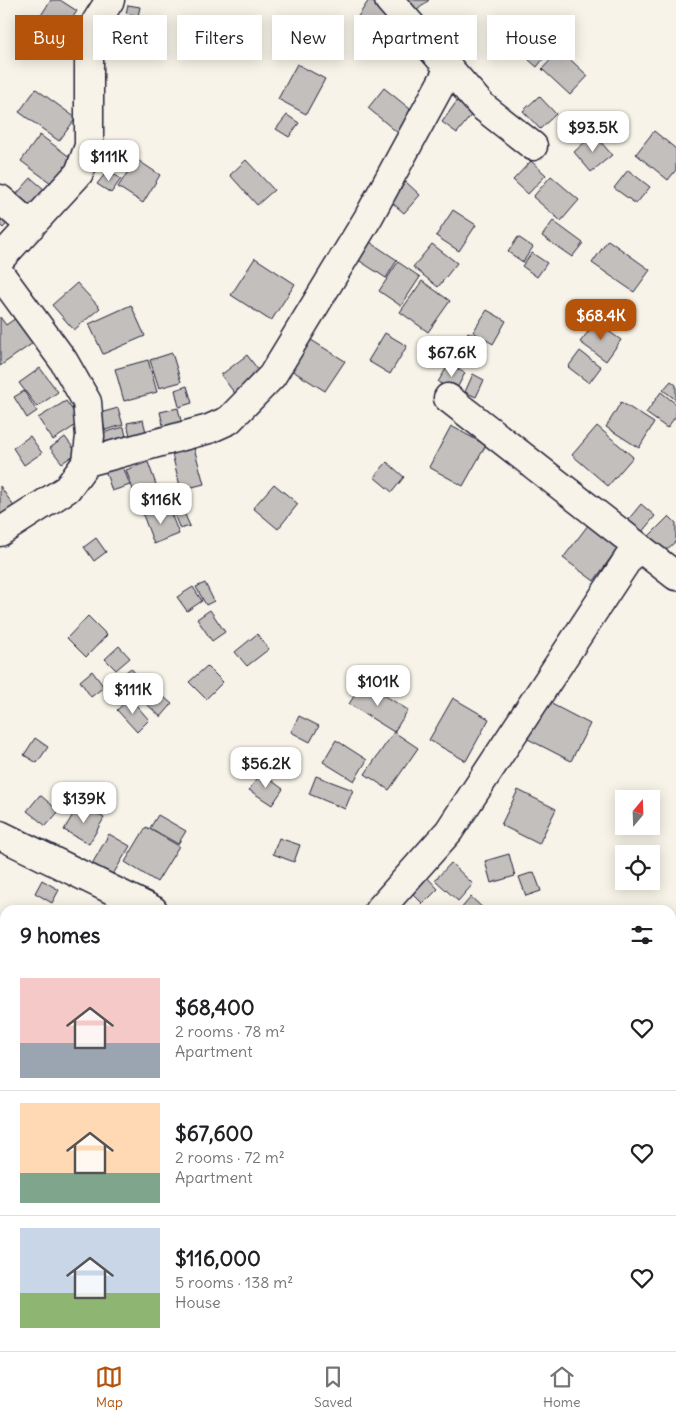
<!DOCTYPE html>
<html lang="en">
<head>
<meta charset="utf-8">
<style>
  body { margin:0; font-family:Delius,sans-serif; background:#f2f2f2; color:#202124; height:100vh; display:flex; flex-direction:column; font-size:19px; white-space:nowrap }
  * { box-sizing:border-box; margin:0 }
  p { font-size:16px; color:#757577 }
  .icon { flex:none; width:28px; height:28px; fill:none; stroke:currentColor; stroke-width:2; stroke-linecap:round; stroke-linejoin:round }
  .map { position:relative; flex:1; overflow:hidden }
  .details { position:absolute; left:0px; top:905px; width:676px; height:446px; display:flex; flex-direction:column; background:#fff; border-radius:15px 15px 0 0; box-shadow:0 2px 12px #0003 }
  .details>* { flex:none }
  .top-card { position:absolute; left:15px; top:15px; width:646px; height:45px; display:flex; gap:10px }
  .needle { width:32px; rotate:19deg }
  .buttons { position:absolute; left:615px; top:790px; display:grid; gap:10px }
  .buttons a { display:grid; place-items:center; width:45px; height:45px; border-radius:0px; background:#fff; box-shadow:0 2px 12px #0003; font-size:25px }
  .price { position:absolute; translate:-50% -42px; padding:0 11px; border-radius:10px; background:#fff; color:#222; font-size:16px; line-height:32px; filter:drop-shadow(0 1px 2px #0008) }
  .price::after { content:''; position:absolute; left:50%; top:30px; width:15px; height:11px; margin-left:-8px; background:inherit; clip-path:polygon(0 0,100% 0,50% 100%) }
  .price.current { background:#b45309; color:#fff }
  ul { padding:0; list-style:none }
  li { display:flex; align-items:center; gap:15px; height:125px; padding:0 20px }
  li+li { border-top:1px solid #e0e0e0 }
  li span { display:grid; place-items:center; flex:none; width:140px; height:100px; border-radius:0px; color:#555 }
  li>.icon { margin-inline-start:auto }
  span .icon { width:60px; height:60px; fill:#fffc; stroke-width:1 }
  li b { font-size:21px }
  h2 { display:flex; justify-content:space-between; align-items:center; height:60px; padding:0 20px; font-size:21px }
  .pill { padding:0 18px; border-radius:0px; background:#fff; box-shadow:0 2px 12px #0003; font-size:18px; line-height:45px }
  .pill.current { background:#b45309; color:#fff }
  .dock { display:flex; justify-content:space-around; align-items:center; height:70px; border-top:1px solid #e0e0e0; background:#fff; font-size:14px; color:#757577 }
  .dock a { display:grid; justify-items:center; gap:2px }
  .dock .current { color:#b45309 }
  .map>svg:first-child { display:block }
  .building { fill:#c2bfbd; stroke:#22223b }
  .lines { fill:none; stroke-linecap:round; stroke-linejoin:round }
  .minor-casing { stroke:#22223b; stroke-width:31 }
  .minor { stroke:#f7f3e8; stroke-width:28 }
</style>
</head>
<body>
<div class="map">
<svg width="676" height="1351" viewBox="0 0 676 1351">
  <rect width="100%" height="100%" fill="#f7f3e8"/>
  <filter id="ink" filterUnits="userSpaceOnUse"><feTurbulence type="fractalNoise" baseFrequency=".02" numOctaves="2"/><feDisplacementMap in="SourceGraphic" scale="10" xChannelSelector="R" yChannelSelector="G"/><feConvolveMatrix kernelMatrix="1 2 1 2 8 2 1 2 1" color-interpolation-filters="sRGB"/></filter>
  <g filter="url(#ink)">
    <!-- building -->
    <path class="building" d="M51,0h9l17,11 -24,36 -23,-15z
      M369,0l23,14 -17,25 -22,-15z
      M406,0h23l-13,11z
      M128,5l12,2 -2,9 -12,-3z
      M395,29l23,14 -9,15 -23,-14z
      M539,47l8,7 -10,13 -8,-7z
      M560,50l28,26 -18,19 -28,-26z
      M297,64l28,15 -19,35 -28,-15z
      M384,88l31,25 -17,20 -30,-25z
      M36,89l40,29 -17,23 -40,-29z
      M539,96l17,18 -16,15 -17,-18z
      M457,101l16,12 -16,20 -15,-11z
      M287,115l12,8 -10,14 -13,-8z
      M654,131l22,18v21l-8,10 -32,-26z
      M594,134l18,21 -21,17 -17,-20z
      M40,135l34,25 -19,26 -34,-25z
      M136,159l24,16 -17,28 -25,-16z
      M246,160l28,30 -17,15 -27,-30z
      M531,161l15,14 -18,19 -15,-14z
      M108,170l13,9 -10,14 -14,-9z
      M628,170l22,17 -14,17 -22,-16z
      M551,176l28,24 -18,21 -28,-24z
      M31,178l20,17 -17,20 -20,-18z
      M406,182l14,13 -16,18 -14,-12z
      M0,206l12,12 -9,10 -3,-3z
      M453,210l23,15 -17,26 -23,-15z
      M553,221l30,22 -11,14 -30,-21z
      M518,237l15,10 -10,15 -15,-10z
      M364,238l33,22 -11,18 -34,-22z
      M608,240l42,30 -16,22 -42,-29z
      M432,244l25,19 -19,24 -25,-20z
      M532,253l15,10 -10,14 -15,-11z
      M255,258l40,26 -24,37 -40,-26z
      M398,262l22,15 -19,29 -22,-15z
      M422,281l28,20 -22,31 -28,-20z
      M77,283l23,25 -26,22 -22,-25z
      M131,305l14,31 -42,18 -14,-30z
      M487,310l19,11 -13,23 -20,-12z
      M0,317l6,8 10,-7 17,25 -33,23z
      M596,322l25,18 -15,21 -26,-19z
      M468,332l14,7 -9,16 -13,-7z
      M385,333l22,13 -17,28 -22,-13z
      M303,335l42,26 -20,30 -42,-26z
      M580,351l21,16 -12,16 -21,-16z
      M172,353l9,29 -22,6 -9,-28z
      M247,355l18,24 -26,20 -18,-24z
      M148,360l9,32 -33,9 -9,-32z
      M449,364l16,9 -10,19 -17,-10z
      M40,368l18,24 -21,15 -18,-24z
      M473,374l11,6 -8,17 -11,-5z
      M671,381l5,4v15l-13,-10z
      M187,386l5,17 -13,4 -4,-17z
      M24,391l13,20 -10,7 -13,-21z
      M661,392l15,12v12l-9,12 -21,-15z
      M66,401l15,21 -28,18 -15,-22z
      M621,402l33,21 -15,25 -33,-21z
      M118,408l5,17 -18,5 -5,-17z
      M178,408l6,26 -18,4 -6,-26z
      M143,420l5,20 -16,4 -5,-21z
      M451,426l35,19 -23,41 -34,-19z
      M597,426l36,31 -25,29 -36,-31z
      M124,427l4,20 -21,5 -5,-19z
      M30,436l12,17 -18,12 -11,-17z
      M65,437l12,16 -15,10 -12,-15z
      M194,448l10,36 -23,6 -9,-36z
      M148,462l10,28 -22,8 -10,-28z
      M387,462l17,15 -12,15 -18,-15z
      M122,464l8,21 -18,6 -7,-21z
      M274,484l24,20 -20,25 -25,-21z
      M0,486l17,25 -17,10z
      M641,504l14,12 -18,22 -14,-12z
      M168,506l11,28 -25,10 -11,-29z
      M182,508l8,18 -10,3 -7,-17z
      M669,516l7,7v18l-14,13 -15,-16z
      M592,520l30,22 -28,39 -31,-23z
      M96,538l10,14 -12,9 -10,-14z
      M205,583l9,18 -8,4 -10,-18z
      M193,587l9,14 -15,10 -10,-14z
      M210,610l15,22 -13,9 -15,-22z
      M88,616l19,19 -21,22 -19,-19z
      M257,634l12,15 -22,17 -12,-14z
      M119,646l11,12 -14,12 -11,-11z
      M207,666l16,16 -17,17 -17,-17z
      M131,668l14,18 -14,11 -14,-18z
      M92,671l12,16 -13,10 -11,-16z
      M363,682l45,28 -14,22 -45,-28z
      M152,687l20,17 -11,13 -20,-18z
      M130,698l19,22 -12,12 -20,-22z
      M453,698l36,21 -23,42 -37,-21z
      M542,699l48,25 -19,37 -49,-25z
      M299,716l20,10 -9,16 -19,-10z
      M394,732l24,16 -29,42 -24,-16z
      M35,738l13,9 -11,16 -13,-8z
      M336,740l31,20 -13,21 -31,-19z
      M261,773l22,16 -11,16 -23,-15z
      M316,776l37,14 -8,19 -36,-15z
      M518,790l38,19 -17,35 -38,-19z
      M40,795l19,16 -13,15 -19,-15z
      M79,804l25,14 -15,26 -25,-14z
      M158,815l28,16 -8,13 -28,-16z
      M146,827l33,19 -22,36 -32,-20z
      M109,834l21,12 -18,30 -20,-12z
      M279,838l21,7 -6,17 -21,-8z
      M509,854l6,22 -24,7 -6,-22z
      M451,863l22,21 -15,17 -23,-21z
      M534,872l7,19 -15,5 -7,-19z
      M424,874l14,15 -15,15 -15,-15z
      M42,880l17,10 -7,13 -17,-10z
      M471,897l14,13h-25z
      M2,1076l3,2v26l-5,-2z
      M0,1204l5,2v33l-5,-1z
      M24,1346h41l-1,5h-42z
      M150,1346h37l-3,5h-35l-2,-1z"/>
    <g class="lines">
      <!-- minor casing -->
      <g class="minor-casing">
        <path id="minor" d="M389,0l93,106 51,40
          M0,199l31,27
          M0,259l79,-86 10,-27v-98l7,-26 14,-22
          M0,274l63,86 24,42 3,34 -3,26 -20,27 -67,43
          M448,398l228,178
          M87,462l122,-33 20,-9 43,-44 96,-158 81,-149
          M0,835l153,75
          M379,910l70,-79 187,-284
          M671,1205l5,5
          M0,1274l5,1
          M0,1349l5,-15
          M190,1351l3,-5"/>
      </g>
      <!-- minor -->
      <use href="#minor" class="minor"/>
    </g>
  </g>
</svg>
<div class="buttons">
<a><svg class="needle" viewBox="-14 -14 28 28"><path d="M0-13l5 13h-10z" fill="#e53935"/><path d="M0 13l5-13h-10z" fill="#757577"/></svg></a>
<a><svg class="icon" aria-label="locate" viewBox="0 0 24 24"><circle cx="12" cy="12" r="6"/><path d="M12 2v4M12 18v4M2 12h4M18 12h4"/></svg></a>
</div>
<b class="price" style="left:593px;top:153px">$93.5K</b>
<b class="price" style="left:109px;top:182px">$111K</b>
<b class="price current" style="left:601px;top:341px">$68.4K</b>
<b class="price" style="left:452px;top:378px">$67.6K</b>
<b class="price" style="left:161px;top:525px">$116K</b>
<b class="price" style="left:378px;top:707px">$101K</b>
<b class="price" style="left:133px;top:715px">$111K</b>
<b class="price" style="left:266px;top:789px">$56.2K</b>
<b class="price" style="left:84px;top:824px">$139K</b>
<div class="top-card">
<a class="pill current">Buy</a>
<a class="pill">Rent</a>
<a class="pill">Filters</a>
<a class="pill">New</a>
<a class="pill">Apartment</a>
<a class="pill">House</a>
</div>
<section class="details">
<h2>9 homes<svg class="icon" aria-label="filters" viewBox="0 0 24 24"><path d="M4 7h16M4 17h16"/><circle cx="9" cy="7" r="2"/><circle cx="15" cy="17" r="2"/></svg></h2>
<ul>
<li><span style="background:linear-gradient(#f6c9c9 65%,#9aa5b1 0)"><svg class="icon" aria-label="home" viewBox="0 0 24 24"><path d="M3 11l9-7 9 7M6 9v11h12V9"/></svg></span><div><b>$68,400</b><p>2 rooms · 78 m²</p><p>Apartment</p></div><svg class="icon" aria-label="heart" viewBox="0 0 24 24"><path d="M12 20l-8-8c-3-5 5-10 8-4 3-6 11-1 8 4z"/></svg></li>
<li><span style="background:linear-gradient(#ffd9b3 70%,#7fa58c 0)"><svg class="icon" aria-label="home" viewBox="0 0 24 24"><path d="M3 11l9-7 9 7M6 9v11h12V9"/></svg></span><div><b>$67,600</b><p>2 rooms · 72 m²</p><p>Apartment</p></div><svg class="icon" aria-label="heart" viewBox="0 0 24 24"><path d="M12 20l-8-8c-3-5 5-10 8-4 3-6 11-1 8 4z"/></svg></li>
<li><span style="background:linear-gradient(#c9d6e8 65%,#8fb573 0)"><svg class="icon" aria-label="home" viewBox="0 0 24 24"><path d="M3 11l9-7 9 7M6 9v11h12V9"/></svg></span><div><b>$116,000</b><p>5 rooms · 138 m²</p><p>House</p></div><svg class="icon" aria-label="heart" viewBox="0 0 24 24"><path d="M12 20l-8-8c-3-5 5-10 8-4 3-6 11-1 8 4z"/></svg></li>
</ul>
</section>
</div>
<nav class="dock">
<a class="current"><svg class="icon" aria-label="map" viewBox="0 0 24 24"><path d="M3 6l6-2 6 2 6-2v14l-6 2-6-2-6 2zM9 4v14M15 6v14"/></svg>Map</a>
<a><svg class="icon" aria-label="saved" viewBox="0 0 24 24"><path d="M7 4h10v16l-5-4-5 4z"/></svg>Saved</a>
<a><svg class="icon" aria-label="home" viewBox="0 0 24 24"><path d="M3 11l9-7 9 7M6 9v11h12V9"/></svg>Home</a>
</nav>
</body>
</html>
